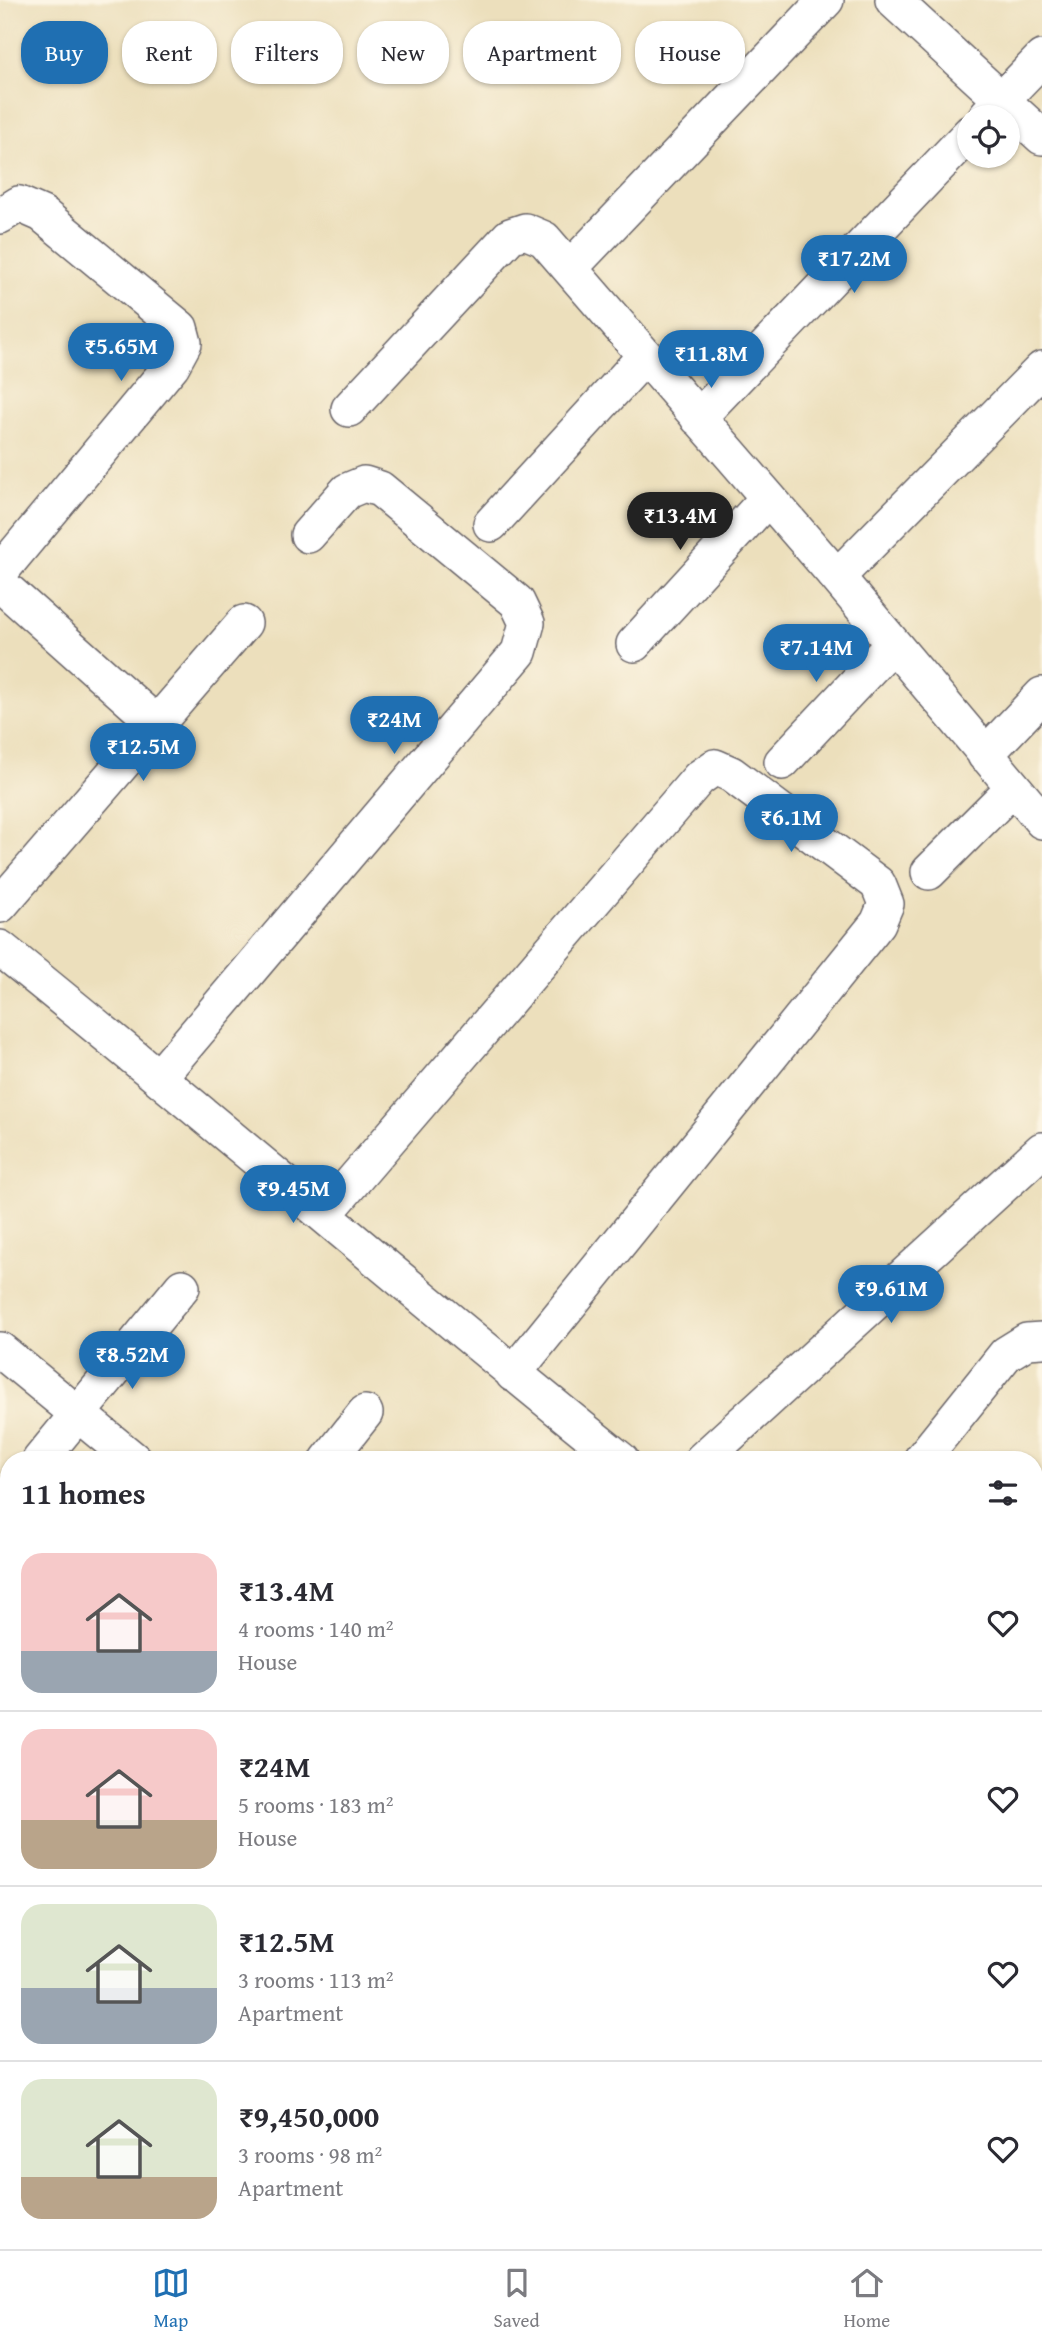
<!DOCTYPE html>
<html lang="en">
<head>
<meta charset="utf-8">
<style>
  body { margin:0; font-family:"Gentium Book Plus",serif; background:#f7f7f7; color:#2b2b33; height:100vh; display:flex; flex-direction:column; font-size:26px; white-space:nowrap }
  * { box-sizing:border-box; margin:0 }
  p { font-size:23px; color:#7c7c81 }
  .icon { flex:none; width:38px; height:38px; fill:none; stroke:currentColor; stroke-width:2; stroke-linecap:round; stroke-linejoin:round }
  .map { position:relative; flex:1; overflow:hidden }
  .details { position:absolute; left:0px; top:1451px; width:1043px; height:800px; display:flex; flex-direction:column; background:#fff; border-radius:28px 28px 0 0; box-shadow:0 2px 5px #0004 }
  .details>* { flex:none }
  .hud { position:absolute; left:21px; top:21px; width:1001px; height:63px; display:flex; gap:14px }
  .controls { position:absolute; left:957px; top:105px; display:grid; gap:14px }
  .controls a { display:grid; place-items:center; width:63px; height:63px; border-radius:50%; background:#fff; box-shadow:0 2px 5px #0004; font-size:35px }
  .price { position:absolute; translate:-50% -60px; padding:0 16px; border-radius:24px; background:#1f6fb2; color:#fff; font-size:23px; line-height:46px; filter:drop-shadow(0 2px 4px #0008) }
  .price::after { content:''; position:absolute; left:50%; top:42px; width:21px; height:16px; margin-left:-10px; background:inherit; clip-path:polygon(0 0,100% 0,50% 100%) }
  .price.on { background:#222; color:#fff }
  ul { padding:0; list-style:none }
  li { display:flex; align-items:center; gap:21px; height:175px; padding:0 21px }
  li+li { border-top:2px solid #e1e1e2 }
  li span { display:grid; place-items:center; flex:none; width:196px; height:140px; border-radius:21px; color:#555 }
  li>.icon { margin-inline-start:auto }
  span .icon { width:84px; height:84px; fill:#fffc; stroke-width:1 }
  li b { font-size:30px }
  h2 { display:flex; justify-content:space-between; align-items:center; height:84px; padding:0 21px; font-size:30px }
  .pill { padding:0 24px; border-radius:28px; background:#fff; box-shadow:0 2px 5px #0004; font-size:24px; line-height:63px }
  .pill.on { background:#1f6fb2; color:#fff }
  .menu { display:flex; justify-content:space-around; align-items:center; height:98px; border-top:2px solid #e1e1e2; background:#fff; font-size:19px; color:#7c7c81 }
  .menu a { display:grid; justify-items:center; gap:4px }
  .menu .on { color:#1f6fb2 }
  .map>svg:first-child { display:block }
  .building { fill:#e8a498 }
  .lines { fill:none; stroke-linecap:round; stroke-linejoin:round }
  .street-casing { stroke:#696468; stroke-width:38 }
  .street { stroke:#fff; stroke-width:35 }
</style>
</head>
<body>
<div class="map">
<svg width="1042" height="2249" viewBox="0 0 1042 2249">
  <rect width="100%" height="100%" fill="#fcf5e5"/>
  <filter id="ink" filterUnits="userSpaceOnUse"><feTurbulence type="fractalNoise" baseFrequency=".0143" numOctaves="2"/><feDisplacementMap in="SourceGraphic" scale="14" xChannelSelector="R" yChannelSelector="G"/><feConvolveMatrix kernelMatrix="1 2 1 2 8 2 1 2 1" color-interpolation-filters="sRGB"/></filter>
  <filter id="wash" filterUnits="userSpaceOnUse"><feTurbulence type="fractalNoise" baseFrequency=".00686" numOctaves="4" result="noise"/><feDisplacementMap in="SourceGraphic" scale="28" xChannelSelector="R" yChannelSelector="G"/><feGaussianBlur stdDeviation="1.57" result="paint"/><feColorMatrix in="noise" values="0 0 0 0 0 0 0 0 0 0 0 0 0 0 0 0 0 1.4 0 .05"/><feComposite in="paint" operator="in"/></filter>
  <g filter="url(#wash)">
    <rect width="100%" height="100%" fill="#ecdfbc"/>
    <g id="blocks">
      <!-- building -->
      <path class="building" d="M0,2036l9,5v14l-9,14z
        M0,2080l9,5v12l-9,14z
        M9,2225v17h11l2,7h-22v-22z
        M54,2242h29l2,7h-29z
        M135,2242h7l11,7h-29z
        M200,2242h32l-4,7h-17z
        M235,2242h60l-5,7h-60z
        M327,2242h23l12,7h-40z"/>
    </g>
  </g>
  <g filter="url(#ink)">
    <use href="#blocks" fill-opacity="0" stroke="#696468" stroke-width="2"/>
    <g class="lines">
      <!-- street casing -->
      <g class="street-casing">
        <path id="street" d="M893,0l149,137
          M987,115l55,-57
          M0,216l19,-12 23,10 138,114 4,15 -12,22 -172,207
          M570,268l256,-268
          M349,409l161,-173 15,-5 19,8 293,338 205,244
          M698,418l272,-285
          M491,524l154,-168
          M837,577l205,-208
          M0,584l157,140
          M634,644l133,-145
          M985,755l57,-60
          M782,762l110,-117
          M929,872l84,-84
          M0,905l244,-282
          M0,948c209,168 411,344 621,512
          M159,1077l360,-425 8,-29 -10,-21 -137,-113 -16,-5 -17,7 -39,44
          M324,1215l375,-437 16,-11 16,7 147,110 8,20 -8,19 -365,451
          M0,1350l134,110
          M40,1460l142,-173
          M328,1460l37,-47
          M702,1460l340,-310
          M921,1460l85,-106 21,-13 15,-1
          M0,1509l9,-11
          M1034,1684l8,-10
          M1034,1866l8,-6
          M0,2139l9,7
          M1034,2145l8,-6
          M0,2202l9,-4
          M165,2242l13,7
          M907,2249l9,-7"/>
      </g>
      <!-- street -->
      <use href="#street" class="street"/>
    </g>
  </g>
</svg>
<div class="controls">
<a><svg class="icon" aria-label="locate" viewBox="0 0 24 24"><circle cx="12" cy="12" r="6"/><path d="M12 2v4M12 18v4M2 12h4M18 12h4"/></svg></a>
</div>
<b class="price" style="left:854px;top:295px">₹17.2M</b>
<b class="price" style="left:121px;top:383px">₹5.65M</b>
<b class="price" style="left:711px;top:390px">₹11.8M</b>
<b class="price on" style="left:680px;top:552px">₹13.4M</b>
<b class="price" style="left:816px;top:684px">₹7.14M</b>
<b class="price" style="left:394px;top:756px">₹24M</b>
<b class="price" style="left:143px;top:783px">₹12.5M</b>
<b class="price" style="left:791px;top:854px">₹6.1M</b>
<b class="price" style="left:293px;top:1225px">₹9.45M</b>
<b class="price" style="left:891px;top:1325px">₹9.61M</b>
<b class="price" style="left:132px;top:1391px">₹8.52M</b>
<div class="hud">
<a class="pill on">Buy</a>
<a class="pill">Rent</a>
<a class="pill">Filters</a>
<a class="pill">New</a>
<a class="pill">Apartment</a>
<a class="pill">House</a>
</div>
<section class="details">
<h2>11 homes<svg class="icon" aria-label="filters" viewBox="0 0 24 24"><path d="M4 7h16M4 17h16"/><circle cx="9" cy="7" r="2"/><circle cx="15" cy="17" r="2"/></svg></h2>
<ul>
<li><span style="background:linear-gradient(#f6c9c9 70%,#9aa5b1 0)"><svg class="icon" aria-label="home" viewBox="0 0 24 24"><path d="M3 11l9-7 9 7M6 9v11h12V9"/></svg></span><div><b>₹13.4M</b><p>4 rooms · 140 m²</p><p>House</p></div><svg class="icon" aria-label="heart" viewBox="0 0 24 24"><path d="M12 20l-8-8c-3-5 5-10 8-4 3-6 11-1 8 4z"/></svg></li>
<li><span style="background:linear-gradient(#f6c9c9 65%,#b9a48a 0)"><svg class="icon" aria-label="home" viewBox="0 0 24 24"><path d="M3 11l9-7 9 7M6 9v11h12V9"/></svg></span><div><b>₹24M</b><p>5 rooms · 183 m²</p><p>House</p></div><svg class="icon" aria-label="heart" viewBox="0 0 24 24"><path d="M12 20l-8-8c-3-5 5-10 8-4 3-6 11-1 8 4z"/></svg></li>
<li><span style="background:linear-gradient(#dfe7d0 60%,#9aa5b1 0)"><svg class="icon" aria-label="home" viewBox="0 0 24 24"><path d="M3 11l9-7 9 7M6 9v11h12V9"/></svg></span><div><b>₹12.5M</b><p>3 rooms · 113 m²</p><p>Apartment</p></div><svg class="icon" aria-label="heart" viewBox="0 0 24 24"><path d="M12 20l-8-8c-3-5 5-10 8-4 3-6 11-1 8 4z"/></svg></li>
<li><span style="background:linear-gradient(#dfe7d0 70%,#b9a48a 0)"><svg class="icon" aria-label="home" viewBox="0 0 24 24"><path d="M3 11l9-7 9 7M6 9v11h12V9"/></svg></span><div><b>₹9,450,000</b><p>3 rooms · 98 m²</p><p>Apartment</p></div><svg class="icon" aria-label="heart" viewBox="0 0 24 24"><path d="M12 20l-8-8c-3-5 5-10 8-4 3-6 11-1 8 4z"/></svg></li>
</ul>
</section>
</div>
<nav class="menu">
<a class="on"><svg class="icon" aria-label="map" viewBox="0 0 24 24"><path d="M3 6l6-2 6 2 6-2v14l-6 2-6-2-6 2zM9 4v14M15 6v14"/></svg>Map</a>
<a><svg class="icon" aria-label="saved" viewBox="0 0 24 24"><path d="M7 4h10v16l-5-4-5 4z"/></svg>Saved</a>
<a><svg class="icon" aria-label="home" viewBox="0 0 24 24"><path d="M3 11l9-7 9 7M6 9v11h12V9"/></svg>Home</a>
</nav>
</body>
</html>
